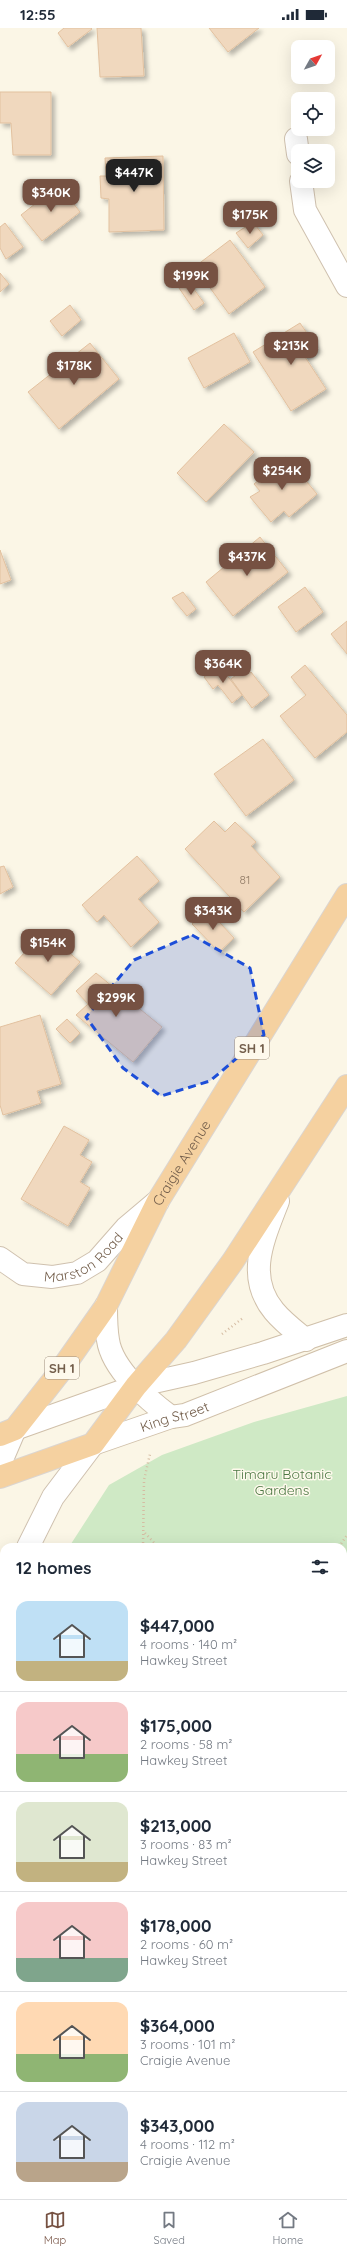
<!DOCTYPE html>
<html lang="en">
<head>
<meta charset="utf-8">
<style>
  body { margin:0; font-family:Quicksand,sans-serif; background:#f6f6f7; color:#1f2937; height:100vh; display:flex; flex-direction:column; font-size:15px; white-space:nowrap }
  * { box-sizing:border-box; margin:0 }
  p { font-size:13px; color:#747a83 }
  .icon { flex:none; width:22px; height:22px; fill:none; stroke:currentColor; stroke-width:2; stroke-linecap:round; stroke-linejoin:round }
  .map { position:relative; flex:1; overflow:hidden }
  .sheet { position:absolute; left:0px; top:1515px; width:347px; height:656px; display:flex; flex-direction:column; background:#fff; border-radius:12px 12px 0 0; box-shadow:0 4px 16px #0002 }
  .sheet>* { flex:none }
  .needle { width:26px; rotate:50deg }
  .tools { position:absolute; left:291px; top:12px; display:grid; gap:8px }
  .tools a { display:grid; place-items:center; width:44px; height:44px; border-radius:8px; background:#fff; box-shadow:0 4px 16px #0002; font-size:20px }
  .price { position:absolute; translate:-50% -34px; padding:0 9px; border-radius:8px; background:#765142; color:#fff; font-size:13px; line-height:26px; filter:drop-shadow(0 1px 2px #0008) }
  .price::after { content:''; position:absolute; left:50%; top:24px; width:12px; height:9px; margin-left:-6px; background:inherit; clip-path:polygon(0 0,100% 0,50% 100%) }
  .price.selected { background:#222; color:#fff }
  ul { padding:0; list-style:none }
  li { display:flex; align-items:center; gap:12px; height:100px; padding:0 16px }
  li+li { border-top:1px solid #e0e1e3 }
  li span { display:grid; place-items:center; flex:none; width:112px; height:80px; border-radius:12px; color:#555 }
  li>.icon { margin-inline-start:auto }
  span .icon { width:48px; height:48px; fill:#fffc; stroke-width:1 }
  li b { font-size:17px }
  h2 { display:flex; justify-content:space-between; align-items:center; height:48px; padding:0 16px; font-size:17px }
  .status { display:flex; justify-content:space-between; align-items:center; height:28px; padding:0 20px; background:#fff; direction:ltr }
  .status svg { height:11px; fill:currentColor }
  .dock { display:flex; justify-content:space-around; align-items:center; height:56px; border-top:1px solid #e0e1e3; background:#fff; font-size:11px; color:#747a83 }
  .dock a { display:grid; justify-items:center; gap:2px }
  .dock .selected { color:#765142 }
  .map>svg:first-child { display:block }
  .green { fill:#cfe9c5 }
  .building { fill:#f0d8be; stroke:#e2c19f; filter:url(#shadow) }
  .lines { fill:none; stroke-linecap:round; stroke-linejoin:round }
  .service-casing { stroke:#cfc1af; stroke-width:17 }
  .minor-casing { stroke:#cfc1af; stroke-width:24 }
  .secondary-casing { stroke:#d0c0aa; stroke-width:24 }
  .trunk-casing { stroke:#dbd5d0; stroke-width:24 }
  .path { stroke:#d5bca2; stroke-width:2.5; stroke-dasharray:1 3; stroke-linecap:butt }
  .service { stroke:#fff; stroke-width:15 }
  .minor { stroke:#fff; stroke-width:22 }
  .secondary { stroke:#fff; stroke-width:22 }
  .trunk { stroke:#f5d1a0; stroke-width:22 }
  .marked { fill:#1d4ed8; fill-opacity:0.2; stroke:#1d4ed8; stroke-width:3; stroke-dasharray:8 5; stroke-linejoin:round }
  .labels { text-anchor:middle; stroke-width:3; stroke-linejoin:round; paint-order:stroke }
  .number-label { font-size:12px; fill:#937d68 }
  .shield { fill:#fef9ec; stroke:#9d8d7c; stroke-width:1 }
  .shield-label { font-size:13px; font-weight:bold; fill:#745f4c }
  .street-label { font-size:14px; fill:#745f4c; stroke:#fef9ec }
  .park-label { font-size:14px; fill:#4d7944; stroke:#fef9ec }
</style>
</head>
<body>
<div class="status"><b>12:55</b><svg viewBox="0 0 49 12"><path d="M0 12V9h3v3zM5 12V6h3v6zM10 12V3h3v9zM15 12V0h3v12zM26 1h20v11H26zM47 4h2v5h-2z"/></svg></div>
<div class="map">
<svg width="347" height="2171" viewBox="0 0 347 2171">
  <defs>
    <filter id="shadow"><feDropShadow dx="3.5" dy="3.5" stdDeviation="2" flood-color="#0004"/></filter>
  </defs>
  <rect width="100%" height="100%" fill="#fbf6e6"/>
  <!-- green -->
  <path class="green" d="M347,1368v803h-189l-2,-4h187v-648h-274l40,-62 53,-30 92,-33z"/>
  <!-- building -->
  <path class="building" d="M64,0h27l1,1 -24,18 -10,-14z
    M97,0h44l3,48 -44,1z
    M209,0h50l-31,24z
    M0,64h51v63h-38l-2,-32h-11z
    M163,128l1,74 -55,2v-33l-8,-1 -1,-22h6l-1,-18z
    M59,157l21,27 -38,29 -21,-26z
    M253,194l10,13 -15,13 -12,-15z
    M5,195l18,24 -17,12 -6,-11v-21z
    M230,212l35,47 -36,27 -21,-29 3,-2 -14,-18z
    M0,245l9,11 -9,8z
    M188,253l16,22 -10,7 -15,-22z
    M70,277l11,15 -19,16 -12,-15z
    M300,295l18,26 -13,8 21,32 -35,22 -38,-59z
    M234,305l16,29 -46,26 -16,-30z
    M90,315l29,36 -60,50 -31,-37z
    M224,396l30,28 -48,50 -29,-29z
    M286,429l31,37 -28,23 -5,-6 -13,11 -21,-25 10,-6 -6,-7z
    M260,509l28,35 -55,44 -27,-34z
    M0,522l11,30 -11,4z
    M305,559l18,25 -27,20 -18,-25z
    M183,564l13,17 -9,7 -15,-18z
    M347,593v33l-16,-20z
    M219,637l23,30 -10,8 -14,-18 -5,4 -9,-12z
    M305,637l42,50v17l-32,26 -35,-42 26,-21 -15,-18z
    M242,642l4,5 5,-3 18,23 -17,13 -21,-29z
    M263,711l31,41 -48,36 -32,-42z
    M214,793l11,11 10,-10 21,20 -5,4 29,31 -36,35 -59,-63z
    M137,828l22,25 -21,18 21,23 -28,25 -27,-32 -7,7 -15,-17z
    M4,838l9,21 -13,7v-27z
    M207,881l27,29 -15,14 -27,-28z
    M44,903l36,31 -29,33 -36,-32z
    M96,945l66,54 -29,35 -57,-47 12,-11 -12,-13z
    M40,987l21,69 -24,7 4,12 -38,12 -3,-10v-78z
    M67,991l13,14 -10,10 -14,-14z
    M64,1098l25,14 -9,15 12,7 -12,20 10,6 -22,38 -47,-27z
    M0,2078l4,8v32l-4,2z"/>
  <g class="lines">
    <!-- service casing -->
    <g class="service-casing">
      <path id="service" d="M343,1964h4"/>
    </g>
    <!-- minor casing -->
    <g class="minor-casing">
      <g id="minor">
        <path d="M296,111l2,15"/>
        <path d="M301,153l4,29 42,76"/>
        <path id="s1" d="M0,1230l23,16 29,3 25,-4 20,-12 29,-33 32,-27"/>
        <path d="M0,1436l15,-35"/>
        <path d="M28,1519l25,-50 40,-53"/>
        <path d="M0,1579l4,-9"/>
        <path d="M0,1868l4,9"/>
        <path d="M138,2167l2,4"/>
      </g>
    </g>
    <!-- secondary casing -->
    <g class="secondary-casing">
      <g id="secondary">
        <path d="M278,1173c-14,37 -33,75 -4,110 9,11 21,20 32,29"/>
        <path d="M106,1278c0,11 0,23 2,34 4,29 40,60 63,77"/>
        <path d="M15,1401l121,-43 58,-13 69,-20 84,-28"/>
        <path id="s2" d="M93,1416l78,-27 14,-2 162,-64"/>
      </g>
    </g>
    <!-- trunk casing -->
    <g class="trunk-casing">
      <g id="trunk">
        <path id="s3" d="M0,1407l15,-6 44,-56 47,-67 52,-105 189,-306"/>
        <path d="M0,1449l93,-33 43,-58 40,-46 57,-79 114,-175"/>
      </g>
    </g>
    <!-- path -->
    <path class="path" d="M222,1306l21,-16
      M145,1505l13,14
      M143,1519l1,-67 6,-26
      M339,1519l8,-12
      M343,1591l4,1"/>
    <!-- service -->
    <use href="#service" class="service"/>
    <!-- minor -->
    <use href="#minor" class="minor"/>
    <!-- secondary -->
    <use href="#secondary" class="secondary"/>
    <!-- trunk -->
    <use href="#trunk" class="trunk"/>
  </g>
  <!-- marked area -->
  <path class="marked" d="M192,907l58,33 14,67 -54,46 -49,15 -38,-28 -37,-51 48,-57z"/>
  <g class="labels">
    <!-- number labels -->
    <g class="number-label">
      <text x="245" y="856">81</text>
    </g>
    <!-- shield labels -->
    <g class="shield">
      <rect x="235" y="1009" width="34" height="22" rx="3"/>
      <rect x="45" y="1329" width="34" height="22" rx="3"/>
    </g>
    <g class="shield-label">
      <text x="252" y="1025">SH 1</text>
      <text x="62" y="1345">SH 1</text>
    </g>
    <!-- street labels -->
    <g class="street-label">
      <text dy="5" stroke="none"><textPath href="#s3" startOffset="331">Craigie Avenue</textPath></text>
      <text dy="5" stroke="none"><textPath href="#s1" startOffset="95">Marston Road</textPath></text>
      <text dy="5" stroke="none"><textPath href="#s2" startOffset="86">King Street</textPath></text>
    </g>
    <!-- park labels -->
    <g class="park-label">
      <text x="282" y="1451">Timaru Botanic<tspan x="282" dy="16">Gardens</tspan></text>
    </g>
  </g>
</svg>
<div class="tools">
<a><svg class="needle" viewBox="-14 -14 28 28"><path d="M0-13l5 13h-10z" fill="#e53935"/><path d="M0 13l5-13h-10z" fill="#747a83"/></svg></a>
<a><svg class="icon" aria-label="locate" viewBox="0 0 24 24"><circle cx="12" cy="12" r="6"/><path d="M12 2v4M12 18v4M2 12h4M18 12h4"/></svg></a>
<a><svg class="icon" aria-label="layers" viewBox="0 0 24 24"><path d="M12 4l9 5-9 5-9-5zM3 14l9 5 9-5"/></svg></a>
</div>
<b class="price selected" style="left:134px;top:165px">$447K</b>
<b class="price" style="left:51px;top:185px">$340K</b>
<b class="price" style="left:250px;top:207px">$175K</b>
<b class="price" style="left:191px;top:268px">$199K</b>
<b class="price" style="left:291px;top:338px">$213K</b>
<b class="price" style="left:74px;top:358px">$178K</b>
<b class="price" style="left:282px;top:463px">$254K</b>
<b class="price" style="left:247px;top:549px">$437K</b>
<b class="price" style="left:223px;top:656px">$364K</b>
<b class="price" style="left:213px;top:903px">$343K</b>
<b class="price" style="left:48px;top:935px">$154K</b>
<b class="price" style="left:116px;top:990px">$299K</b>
<section class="sheet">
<h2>12 homes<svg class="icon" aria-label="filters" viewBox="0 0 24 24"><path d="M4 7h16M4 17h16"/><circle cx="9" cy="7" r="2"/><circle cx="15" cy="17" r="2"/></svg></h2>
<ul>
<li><span style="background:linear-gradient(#bfe0f5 75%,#c2b280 0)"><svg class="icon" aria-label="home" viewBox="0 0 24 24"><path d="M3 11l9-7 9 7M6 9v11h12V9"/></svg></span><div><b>$447,000</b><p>4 rooms · 140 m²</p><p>Hawkey Street</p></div></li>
<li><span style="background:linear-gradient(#f6c9c9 65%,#8fb573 0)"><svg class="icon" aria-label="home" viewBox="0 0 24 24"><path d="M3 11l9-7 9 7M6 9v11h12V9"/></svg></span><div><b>$175,000</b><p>2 rooms · 58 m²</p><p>Hawkey Street</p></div></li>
<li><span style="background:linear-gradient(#dfe7d0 75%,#c2b280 0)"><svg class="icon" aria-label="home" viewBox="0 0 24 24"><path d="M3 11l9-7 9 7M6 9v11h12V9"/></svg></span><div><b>$213,000</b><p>3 rooms · 83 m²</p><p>Hawkey Street</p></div></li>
<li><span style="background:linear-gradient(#f6c9c9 70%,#7fa58c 0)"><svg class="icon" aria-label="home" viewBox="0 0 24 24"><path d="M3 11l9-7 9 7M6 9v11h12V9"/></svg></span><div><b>$178,000</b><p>2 rooms · 60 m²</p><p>Hawkey Street</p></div></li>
<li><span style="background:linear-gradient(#ffd9b3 65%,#8fb573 0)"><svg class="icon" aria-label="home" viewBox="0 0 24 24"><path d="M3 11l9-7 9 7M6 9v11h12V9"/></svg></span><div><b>$364,000</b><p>3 rooms · 101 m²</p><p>Craigie Avenue</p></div></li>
<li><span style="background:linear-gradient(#c9d6e8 75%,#b9a48a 0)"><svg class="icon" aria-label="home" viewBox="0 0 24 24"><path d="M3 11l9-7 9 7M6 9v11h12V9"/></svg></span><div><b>$343,000</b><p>4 rooms · 112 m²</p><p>Craigie Avenue</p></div></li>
</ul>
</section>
</div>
<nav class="dock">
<a class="selected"><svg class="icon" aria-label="map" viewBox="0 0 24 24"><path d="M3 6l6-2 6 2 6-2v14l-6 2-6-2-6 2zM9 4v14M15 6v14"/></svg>Map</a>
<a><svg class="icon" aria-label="saved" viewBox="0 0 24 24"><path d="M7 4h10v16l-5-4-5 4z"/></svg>Saved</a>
<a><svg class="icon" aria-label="home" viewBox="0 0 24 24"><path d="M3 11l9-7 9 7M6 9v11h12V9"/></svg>Home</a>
</nav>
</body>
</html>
